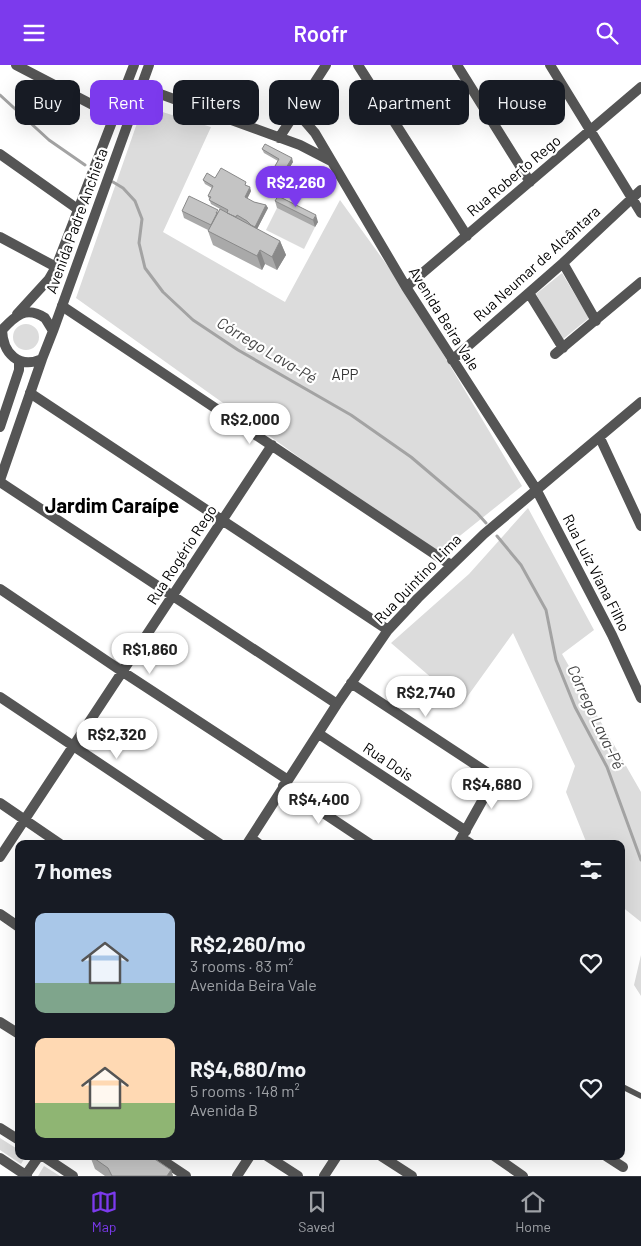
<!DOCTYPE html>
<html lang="en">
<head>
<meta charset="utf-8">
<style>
  body { margin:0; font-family:Barlow,sans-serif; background:#20242c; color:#f1f3f6; height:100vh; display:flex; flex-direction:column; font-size:19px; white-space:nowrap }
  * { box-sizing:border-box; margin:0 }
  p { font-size:16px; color:#9ea1a6 }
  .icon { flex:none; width:28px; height:28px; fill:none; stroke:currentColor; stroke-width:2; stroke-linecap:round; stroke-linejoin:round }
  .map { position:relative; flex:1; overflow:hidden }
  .drawer { position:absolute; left:15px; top:775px; width:610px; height:320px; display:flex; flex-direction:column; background:#171b24; border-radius:10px; box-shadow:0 5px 20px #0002 }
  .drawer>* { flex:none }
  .banner { position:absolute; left:15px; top:15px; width:611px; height:45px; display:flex; gap:10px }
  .price { position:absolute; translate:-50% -42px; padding:0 11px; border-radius:18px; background:#fff; color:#222; font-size:16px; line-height:32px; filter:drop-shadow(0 1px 2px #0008) }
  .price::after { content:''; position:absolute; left:50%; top:30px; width:15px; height:11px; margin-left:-8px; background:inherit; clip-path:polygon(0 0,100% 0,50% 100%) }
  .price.on { background:#7c3aed; color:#fff }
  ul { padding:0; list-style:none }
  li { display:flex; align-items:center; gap:15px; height:125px; padding:0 20px }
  li span { display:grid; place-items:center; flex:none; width:140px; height:100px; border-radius:10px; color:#555 }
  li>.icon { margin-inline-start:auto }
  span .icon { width:60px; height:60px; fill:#fffc; stroke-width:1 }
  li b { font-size:21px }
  h2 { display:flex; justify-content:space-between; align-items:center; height:60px; padding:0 20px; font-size:21px }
  .tag { padding:0 18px; border-radius:10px; background:#171b24; box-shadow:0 5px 20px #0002; font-size:18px; line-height:45px }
  .tag.on { background:#7c3aed; color:#fff }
  header { display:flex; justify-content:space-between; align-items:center; height:65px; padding:0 20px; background:#7c3aed; color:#fff; font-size:22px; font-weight:600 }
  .dock { display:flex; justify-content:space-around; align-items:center; height:70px; border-top:1px solid #363941; background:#171b24; font-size:14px; color:#9ea1a6 }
  .dock a { display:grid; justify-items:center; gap:2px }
  .dock .on { color:#7c3aed }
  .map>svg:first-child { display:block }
  .green { fill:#dcdcdc }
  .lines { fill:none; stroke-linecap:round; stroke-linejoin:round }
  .stream { stroke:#a3a3a3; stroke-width:3 }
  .service { stroke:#555; stroke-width:5.5 }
  .minor { stroke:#555; stroke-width:10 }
  .tertiary { stroke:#555; stroke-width:10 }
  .wall { fill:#a9a9a9 }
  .shaded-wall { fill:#898989 }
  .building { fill:#c4c4c4; stroke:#898989 }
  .labels { text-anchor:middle; stroke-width:4.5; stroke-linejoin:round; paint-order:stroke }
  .street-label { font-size:15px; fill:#000; stroke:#fff }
  .park-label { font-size:15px; fill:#333; stroke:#fff }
  .water-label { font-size:16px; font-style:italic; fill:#444; stroke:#fff }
  .district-label { font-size:20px; font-weight:bold; fill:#000; stroke:#fff }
</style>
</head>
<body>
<header><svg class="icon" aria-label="menu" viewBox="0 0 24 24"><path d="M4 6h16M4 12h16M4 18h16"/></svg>Roofr<svg class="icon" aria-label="search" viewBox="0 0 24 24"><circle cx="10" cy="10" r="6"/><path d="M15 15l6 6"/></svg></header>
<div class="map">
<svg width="641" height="1111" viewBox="0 0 641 1111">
  <rect width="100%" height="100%" fill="#fff"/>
  <!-- green -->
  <path class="green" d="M143,41l68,21 -48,105 122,70 55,-102 65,90 117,196 -86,69 -360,-257z
    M277,143l38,19 -11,22 -38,-19z
    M562,208l27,45 -27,22 -26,-46z
    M13 272a13 13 0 1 1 26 0a13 13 0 1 1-26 0Z
    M528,443l66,122 -32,24 79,138v130l-20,-16v-62h-34l-21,-52 9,-26 -62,-133 -51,71 -71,-61 78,-69z
    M641,890v41l-7,-11z
    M0,1073l19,12v6h7l-5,8 -21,-14z
    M44,1101l16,10h-22z"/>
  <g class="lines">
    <!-- stream -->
    <path class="stream" d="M0,30l49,45 36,25
      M113,117l10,6 12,13 7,18 -3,24 6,25 18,24 30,28 45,30 113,65 60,42 66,56 9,10
      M497,471l24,29 25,45 10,50 19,47 32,60 34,93"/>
    <!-- service -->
    <path class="service" d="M621,1021l20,10"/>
    <!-- minor -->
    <path class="minor" d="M16,0l98,51
      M358,0l109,171
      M457,0l73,117
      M550,0l91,148
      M141,22l159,58 31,16
      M296,46l19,22 91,154 130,202 76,146 29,63
      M279,73l47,-73
      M0,89l79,56
      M0,172l56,30
      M563,198l33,58
      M406,222l235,-200
      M529,228l34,55
      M62,241l389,259
      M555,289l86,-72
      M452,295l111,-97 78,-73
      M30,328l358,237
      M600,373l41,88
      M0,417l337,222
      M0,524l123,83 165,108
      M351,618l137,90 3,12 -33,59
      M0,632l220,147
      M319,669l147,97
      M283,721l87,58
      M0,738l60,41
      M251,773l8,6
      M462,773l9,6
      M247,779l90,-140 51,-74 30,-32 66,-64 157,-132
      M0,792l272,-412
      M0,849l19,13
      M0,957l19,12
      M0,1063l19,12
      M43,1091l30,20
      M156,1091l30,20
      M267,1091l31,20
      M381,1091l31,20
      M494,1091l29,20
      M606,1091l17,11
      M0,1093l27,18
      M25,1111l14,-20
      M237,1111l13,-20
      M324,1111l13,-20"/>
    <!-- tertiary -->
    <path class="tertiary" d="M17,249l32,-35 7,-12 78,-202
      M53,266l-8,-13c-19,-13 -30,-2 -43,12 1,24 17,39 40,29l11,-28 96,-266
      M0,362l19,-57v-9
      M0,415l42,-121"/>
  </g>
  <!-- wall -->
  <path class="wall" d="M262,84l31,13 -8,13 -8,-5 -2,-4 3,-5 -14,-8z
    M215,113l33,8 3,5 -4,8 7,3 12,3 2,3 -11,21 23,12 6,14 -9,15 -12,-6 -3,6 -49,-25 -5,-14v-1l-24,-12 -2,-7 36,1 2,-3 -9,-5 -3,-8 4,-8 -7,-4 -2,-4z
    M275,136l43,21 -3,5 -38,-19z
    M90,1091h63l1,2 17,12 2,6h-68l-10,-7z"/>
  <!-- shaded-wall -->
  <path class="shaded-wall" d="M292,93l1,4 -8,13 -1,-4z
    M250,122l1,4 -5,10 -1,-4z
    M266,140l2,3 -13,25 -1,-4z
    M316,150l2,7 -3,5 -2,-7z
    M280,176l6,14 -9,15 -5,-13z
    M260,185l5,14 -3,6 -5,-14z
    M171,1105l2,6h-6z"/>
  <!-- building -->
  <path class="building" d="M265,79l27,14 -8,13 -9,-5 4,-7 -17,-10z
    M221,103l25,14 -1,3 5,2 -5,10 9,5 12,3 -11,22 -4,-2 -4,-4 -10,-6 -1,2 -9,-4 1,-3 -19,-10 2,-3 -3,-1 5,-10 -10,-6 4,-7 8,5z
    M189,131l29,14 -2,3h1l-6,12 -29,-14z
    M278,131l38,19 -3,5 -38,-19z
    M220,144l60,32 -8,16 -12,-7 -3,6 -49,-25z
    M91,1091h62v2l18,12 -4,6h-55l-4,-8z"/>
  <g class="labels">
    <!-- street labels -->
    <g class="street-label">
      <text transform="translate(514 111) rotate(-40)" y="5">Rua Roberto Rego</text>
      <text transform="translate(77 156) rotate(-70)" y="5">Avenida Padre Anchieta</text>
      <text transform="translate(537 199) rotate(-42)" y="5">Rua Neumar de Alcântara</text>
      <text transform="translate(444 254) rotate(58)" y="5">Avenida Beira Vale</text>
      <text transform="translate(182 490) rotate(-57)" y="5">Rua Rogério Rego</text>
      <text transform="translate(596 508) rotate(63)" y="5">Rua Luiz Viana Filho</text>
      <text transform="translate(418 514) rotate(-46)" y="5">Rua Quintino Lima</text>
      <text transform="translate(388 697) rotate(34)" y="5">Rua Dois</text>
    </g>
    <!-- park labels -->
    <g class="park-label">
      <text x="345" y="315">APP</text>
    </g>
    <!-- water labels -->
    <g class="water-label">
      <text transform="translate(267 285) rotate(31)" y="6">Córrego Lava-Pé</text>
      <text transform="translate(596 652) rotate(65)" y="6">Córrego Lava-Pé</text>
    </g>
    <!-- district labels -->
    <g class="district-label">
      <text x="112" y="448">Jardim Caraípe</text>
    </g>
  </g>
</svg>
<b class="price on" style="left:296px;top:143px">R$2,260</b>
<b class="price" style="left:250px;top:380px">R$2,000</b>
<b class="price" style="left:150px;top:610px">R$1,860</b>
<b class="price" style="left:426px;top:653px">R$2,740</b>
<b class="price" style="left:117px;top:695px">R$2,320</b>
<b class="price" style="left:492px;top:745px">R$4,680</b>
<b class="price" style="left:319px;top:760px">R$4,400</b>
<div class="banner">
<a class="tag">Buy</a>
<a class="tag on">Rent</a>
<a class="tag">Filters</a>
<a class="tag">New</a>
<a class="tag">Apartment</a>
<a class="tag">House</a>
</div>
<section class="drawer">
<h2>7 homes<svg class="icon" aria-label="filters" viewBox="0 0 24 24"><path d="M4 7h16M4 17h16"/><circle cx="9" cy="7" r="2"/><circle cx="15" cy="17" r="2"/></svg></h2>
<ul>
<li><span style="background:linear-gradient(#a9c7e8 70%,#7fa58c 0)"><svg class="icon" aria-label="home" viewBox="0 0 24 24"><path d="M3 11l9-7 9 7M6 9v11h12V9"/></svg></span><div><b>R$2,260/mo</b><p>3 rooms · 83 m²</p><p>Avenida Beira Vale</p></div><svg class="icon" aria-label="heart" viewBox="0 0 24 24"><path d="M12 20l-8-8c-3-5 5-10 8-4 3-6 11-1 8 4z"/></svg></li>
<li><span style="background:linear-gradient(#ffd9b3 65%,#8fb573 0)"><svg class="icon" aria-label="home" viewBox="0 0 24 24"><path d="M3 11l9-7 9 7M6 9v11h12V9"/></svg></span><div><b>R$4,680/mo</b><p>5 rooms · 148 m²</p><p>Avenida B</p></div><svg class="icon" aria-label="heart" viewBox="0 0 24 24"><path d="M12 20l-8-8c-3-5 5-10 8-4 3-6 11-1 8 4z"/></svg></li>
</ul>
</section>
</div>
<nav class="dock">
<a class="on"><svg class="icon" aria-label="map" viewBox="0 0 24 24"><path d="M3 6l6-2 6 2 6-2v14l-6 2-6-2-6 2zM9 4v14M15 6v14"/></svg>Map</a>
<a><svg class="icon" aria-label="saved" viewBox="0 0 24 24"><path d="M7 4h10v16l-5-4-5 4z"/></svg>Saved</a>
<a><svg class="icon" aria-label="home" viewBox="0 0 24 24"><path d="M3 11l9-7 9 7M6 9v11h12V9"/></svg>Home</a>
</nav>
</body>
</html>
